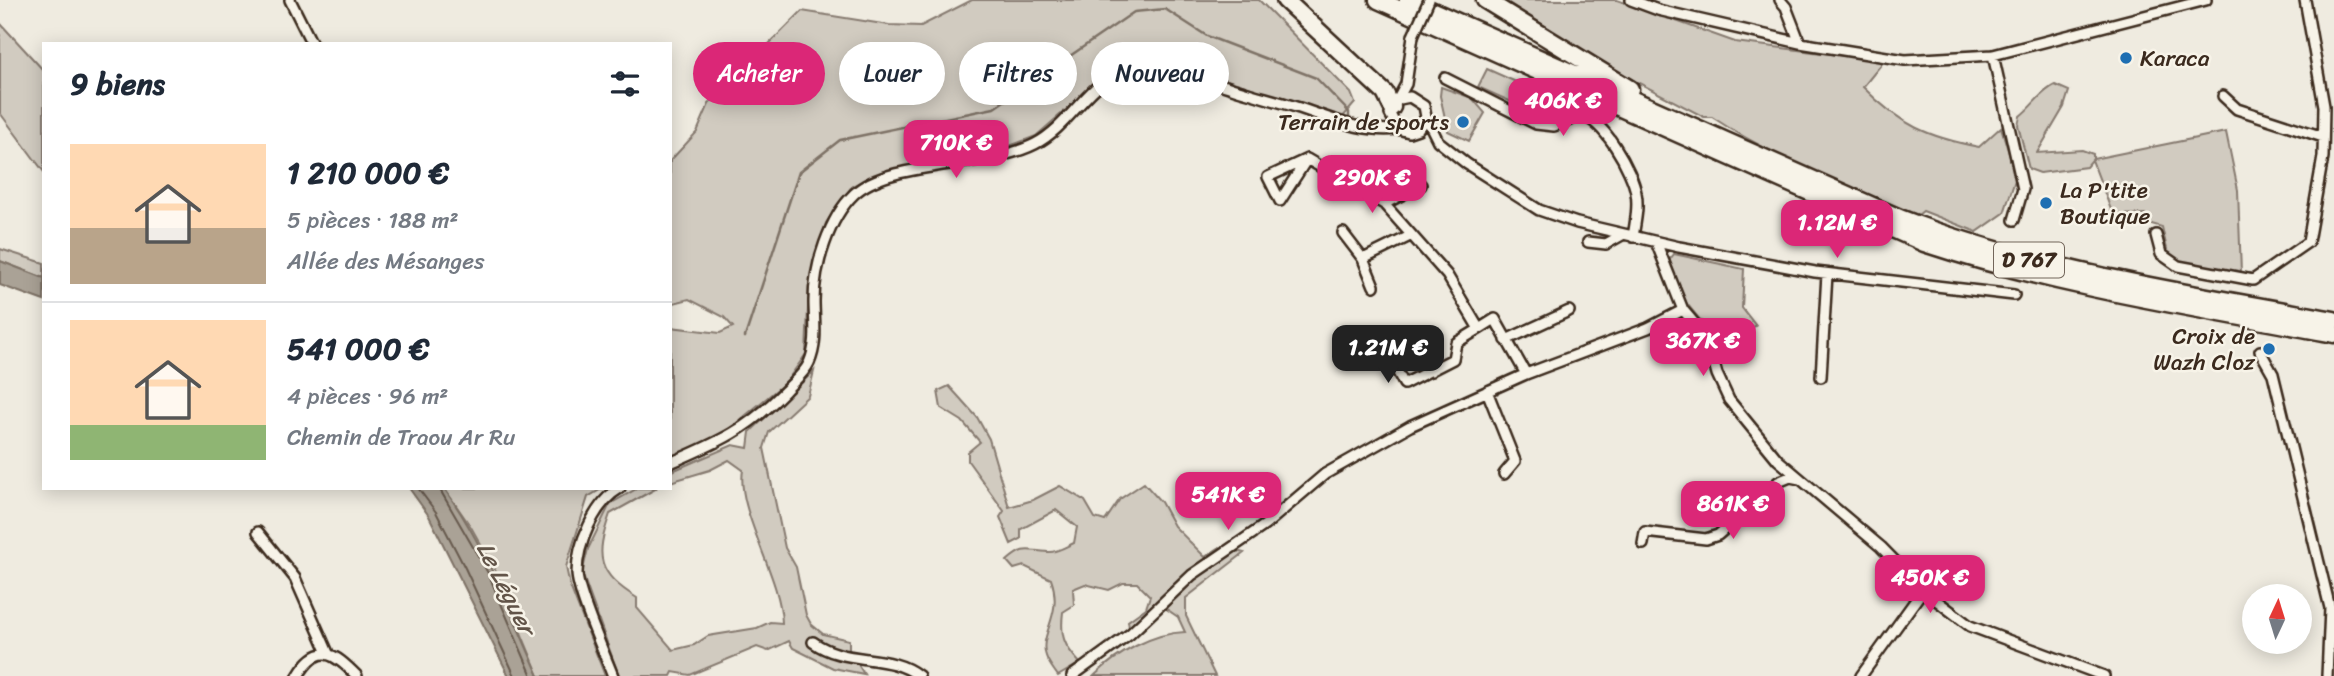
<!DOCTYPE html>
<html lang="fr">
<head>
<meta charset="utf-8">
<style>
  body { margin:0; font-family:Sriracha,sans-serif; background:#f6f6f7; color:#1f2937; height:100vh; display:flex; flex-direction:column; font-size:26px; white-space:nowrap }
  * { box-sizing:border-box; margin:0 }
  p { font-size:23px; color:#747a83 }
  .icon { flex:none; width:38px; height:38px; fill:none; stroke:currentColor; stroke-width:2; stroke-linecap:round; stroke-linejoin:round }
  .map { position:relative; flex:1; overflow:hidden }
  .panel { position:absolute; left:42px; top:42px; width:630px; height:448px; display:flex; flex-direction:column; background:#fff; border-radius:0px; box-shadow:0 4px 18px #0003 }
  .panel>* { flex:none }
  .hud { position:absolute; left:693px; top:42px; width:665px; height:63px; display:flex; gap:14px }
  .needle { width:46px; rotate:4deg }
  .tools { position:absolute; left:2242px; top:584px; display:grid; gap:14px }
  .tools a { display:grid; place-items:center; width:70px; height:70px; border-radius:50%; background:#fff; box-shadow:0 4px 18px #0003; font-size:35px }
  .price { position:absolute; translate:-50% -60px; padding:0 16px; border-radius:14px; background:#db2777; color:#fff; font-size:23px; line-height:46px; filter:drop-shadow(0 2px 4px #0008) }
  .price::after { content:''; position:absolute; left:50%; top:42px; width:21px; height:16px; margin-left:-10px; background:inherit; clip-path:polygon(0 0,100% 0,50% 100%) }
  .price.on { background:#222; color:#fff }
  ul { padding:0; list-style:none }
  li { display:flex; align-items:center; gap:21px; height:175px; padding:0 28px }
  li+li { border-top:2px solid #e0e1e3 }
  li span { display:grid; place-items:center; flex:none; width:196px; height:140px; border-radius:0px; color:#555 }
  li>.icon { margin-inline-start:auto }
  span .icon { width:84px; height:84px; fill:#fffc; stroke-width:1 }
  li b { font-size:30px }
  h2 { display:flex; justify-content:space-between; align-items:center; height:84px; padding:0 28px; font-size:30px }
  .chip { padding:0 24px; border-radius:32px; background:#fff; box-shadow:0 4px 18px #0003; font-size:24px; line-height:63px }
  .chip.on { background:#db2777; color:#fff }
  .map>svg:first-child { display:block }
  .green { fill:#d1cbc0; stroke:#867a6f; stroke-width:2 }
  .water { fill:#aaa296; stroke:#7e7266; stroke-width:2 }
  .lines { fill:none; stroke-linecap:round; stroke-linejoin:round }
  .shore { stroke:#675a4e; stroke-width:2 }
  .stream { stroke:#7e7266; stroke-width:2.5 }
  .street-casing { stroke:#3b2a1e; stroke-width:14 }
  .highway-casing { stroke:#3b2a1e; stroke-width:21 }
  .street { stroke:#f7f3e8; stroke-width:9 }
  .highway { stroke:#f7f3e8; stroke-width:16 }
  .street-bridge-casing { stroke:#3b2a1e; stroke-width:14; stroke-linecap:butt }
  .street-bridge { stroke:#f7f3e8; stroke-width:9 }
  .poi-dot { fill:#1f6fb2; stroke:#f7f3e8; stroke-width:2.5 }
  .labels { text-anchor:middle; stroke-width:5; stroke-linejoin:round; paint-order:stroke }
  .shield { fill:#f7f3e8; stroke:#73665b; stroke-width:2 }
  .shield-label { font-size:21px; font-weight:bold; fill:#3b2a1e }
  .poi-label { font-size:23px; fill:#3b2a1e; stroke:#f7f3e8; text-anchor:start }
  .water-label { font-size:24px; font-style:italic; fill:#625448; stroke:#f7f3e8 }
</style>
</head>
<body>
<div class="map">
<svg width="2334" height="676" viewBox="0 0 2334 676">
  <rect width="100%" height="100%" fill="#efebe0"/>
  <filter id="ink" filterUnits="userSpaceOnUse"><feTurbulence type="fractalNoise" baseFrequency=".0143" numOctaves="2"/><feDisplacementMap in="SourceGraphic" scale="14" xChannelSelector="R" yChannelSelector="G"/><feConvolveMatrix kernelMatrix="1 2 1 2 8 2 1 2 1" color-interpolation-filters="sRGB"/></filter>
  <g filter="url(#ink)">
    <!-- green -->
    <path class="green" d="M972,0h287l92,93 4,10 -13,15 -184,-61 -42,9 -80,70 -32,12 -63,15 -55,7 -34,16 -26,37 -17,62 -3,69 -20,28 -64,53 -52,22v-130l50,6 13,-6 -9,-10 -35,-18 -19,5v-143l27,-29 12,-28 93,-93 87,14 32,1z
      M1504,0h113l118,42 149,19 -21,26c37,38 65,50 116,60l22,-20 15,50 -12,36 -27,19 -54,-21 -5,4c-69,-29 -143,-56 -206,-98h-8l-94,-49z
      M0,23l44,48v101l-44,-59z
      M1487,69l36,16 -9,18 -36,-16z
      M2055,85l14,6 -5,16 -27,46 45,-3 11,4v5l133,-27 12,58 3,83 -59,-10 -13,-5 -7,-31 -14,-4 -3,-9 -32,1 -21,-55 -6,7 -46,6 -11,-4 -11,-44 2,-9c13,-10 21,-25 35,-31z
      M1441,87l31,11 13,15 -16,28 -21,-10 -8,-35z
      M1527,92l23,10 -8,19 -23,-9z
      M0,249l44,14v15l-44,-17z
      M1674,254l70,15 -2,39 14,18 -41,12 -28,-34 -19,-42z
      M814,371l-6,25 -39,36 -5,16 21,100 11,19 10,48 5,9 12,10 26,6v10l15,24 -31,-6 -40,-20 -4,-7 -21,10 -11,-4 -67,28 -17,-3 -2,4h-52l-37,-103 6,-24 22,-45 28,-16h19l-47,26c-15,43 -13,59 27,84v10l36,42 21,-5 14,-9 49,-8 13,-6 12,1c-1,-46 -46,-113 -39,-153l-14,-10 -19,10 -40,12v-10l63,-27 15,3 2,-16z
      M949,386l28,31 12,22 20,68 24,-7 27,-14 25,15 10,17 10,3 15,-22 24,-16 17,19 13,24 31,31 15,-10 24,6 -58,45v18l29,60h-121c23,-23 59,-43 91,-44l-7,-15 -22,-15 -27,25 -1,-6 18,-13 4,-12 -13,-13h-14l-14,7 -24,-6 -12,5 1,16 -11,7c-3,24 1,34 17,51l-22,13c-4,-6 -10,-13 -12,-20 -8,-22 18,-41 5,-77l-27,-13 -10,3 -7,-8c18,-16 20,-10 41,-9 8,1 19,-6 26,-9l3,-16 -21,-17 -35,19v10l-10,5 -11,-27 4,-6 -36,-50v-9l12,-10 -18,-21 -21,-13 -3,-17z
      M444,488h159l-15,9 -22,70 4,19 35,90h-66l-44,-106 -24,-43z"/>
    <!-- water -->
    <path class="water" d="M0,261l44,17v23l-44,-16z
      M409,488h35c43,61 65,121 95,188h-30l-80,-160z"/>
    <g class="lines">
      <!-- shore -->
      <path class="shore" d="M418,488l18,24 29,56 50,108
        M439,488l49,85 44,103"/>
      <!-- stream -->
      <path class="stream" d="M745,337l54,-165 41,-32 154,-32 140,-96 31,-3 42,27 109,42 33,34v7"/>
      <!-- street casing -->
      <g class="street-casing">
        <path id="street" d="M290,0l22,44
          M1631,0l27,10 142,33 105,17 88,-5 213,-55
          M1780,0l6,7 14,36
          M1993,55l30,134 -9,31
          M1445,78l91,46 18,2 26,-10c22,0 53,56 56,77 3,14 -1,30 -3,44
          M2223,96l14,13 86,28
          M1400,99l10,-2 14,9 2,11 -8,12 -9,3 -11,-3 -8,-15 16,-30 7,-48
          M1426,117l12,24 29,23 72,46 38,13 102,24 136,25 199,23
          M1307,159l-39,18 12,24 27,-42 77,45 63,71 32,54 16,-10 31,55
          M1363,192l23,-13 11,18
          M1384,204l37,-19
          M1343,233l20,26 11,27
          M2156,235l5,19 17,12 75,14 55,-38 15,-85 1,-51 -19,-106
          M1588,242l18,2 16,-9
          M1656,242l27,68 24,28 10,36 12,26 49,60 103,87 42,43 47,36 134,50
          M1363,259l47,-23
          M1506,340l63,-29
          M2260,351l13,23 57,234 -3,68
          M1431,371l-18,-32 -26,13 17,32 49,-25 3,-16 23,-14
          M1821,377l6,-103
          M1487,391l28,70 -11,13
          M670,463c49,-21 77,-33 115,-72 8,-9 19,-17 24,-28 9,-20 5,-42 5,-62 0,-35 15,-83 40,-107 35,-34 132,-25 181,-50 39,-20 57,-72 104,-79 28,-5 55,10 81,19 25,9 51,15 76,23 35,11 64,26 102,22
          M258,532l37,46 33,75
          M1643,544l2,-12 61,7 12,-4 60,-53 12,-5 10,2
          M813,642c33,24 76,10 106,34
          M298,676c21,-35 36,-23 59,0
          M613,676c-8,-21 -36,-84 -36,-103 0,-28 17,-70 43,-85
          M1072,676l58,-42 62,-59 73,-50 60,-51 85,-48 116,-52 122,-46 35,-18
          M1861,676l62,-86"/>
      </g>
      <!-- highway casing -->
      <g class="highway-casing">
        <path id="highway" d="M1285,0l100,93 7,14
          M1378,0l546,243c133,44 272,65 410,91
          M1408,0l494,219c139,53 287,74 432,101
          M1485,0l145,89"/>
      </g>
      <!-- street -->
      <use href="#street" class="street"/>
      <!-- highway -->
      <use href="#highway" class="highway"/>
      <!-- street-bridge casing -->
      <g class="street-bridge-casing">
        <path id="street-bridge" d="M1413,36l16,-36"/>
      </g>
      <!-- street-bridge -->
      <use href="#street-bridge" class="street-bridge"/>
    </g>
  </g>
  <!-- markers -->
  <g class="poi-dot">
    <circle cx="2126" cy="58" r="7"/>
    <circle cx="1463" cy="122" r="7"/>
    <circle cx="2046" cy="203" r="7"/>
    <circle cx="2269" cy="349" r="7"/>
  </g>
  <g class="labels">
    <!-- shield labels -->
    <rect class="shield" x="1994" y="242.5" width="70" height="35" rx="5"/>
    <g class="shield-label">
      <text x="2029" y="267">D 767</text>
    </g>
    <!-- poi labels -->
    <g class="poi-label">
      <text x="2140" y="66">Karaca</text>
      <text x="1449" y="130" text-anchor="end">Terrain de sports</text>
      <text x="2060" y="198">La P'tite<tspan x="2060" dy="26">Boutique</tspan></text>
      <text x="2255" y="344" text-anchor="end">Croix de<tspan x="2255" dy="26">Wazh Cloz</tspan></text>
    </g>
    <!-- water labels -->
    <g class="water-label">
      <text transform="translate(506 588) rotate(63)" y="8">Le Léguer</text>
    </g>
  </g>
</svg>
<div class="tools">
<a><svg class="needle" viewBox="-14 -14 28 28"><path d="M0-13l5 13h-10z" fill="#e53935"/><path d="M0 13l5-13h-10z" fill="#747a83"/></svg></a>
</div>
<b class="price" style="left:1563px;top:138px">406K €</b>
<b class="price" style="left:956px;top:180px">710K €</b>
<b class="price" style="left:1372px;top:215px">290K €</b>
<b class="price" style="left:1837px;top:260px">1.12M €</b>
<b class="price" style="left:1703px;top:378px">367K €</b>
<b class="price on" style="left:1388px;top:385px">1.21M €</b>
<b class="price" style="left:1228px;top:532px">541K €</b>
<b class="price" style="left:1733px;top:541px">861K €</b>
<b class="price" style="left:1930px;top:615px">450K €</b>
<div class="hud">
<a class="chip on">Acheter</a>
<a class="chip">Louer</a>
<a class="chip">Filtres</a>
<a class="chip">Nouveau</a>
</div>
<section class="panel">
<h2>9 biens<svg class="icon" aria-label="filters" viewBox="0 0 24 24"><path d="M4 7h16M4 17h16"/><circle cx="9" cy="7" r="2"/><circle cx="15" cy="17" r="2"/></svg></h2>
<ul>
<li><span style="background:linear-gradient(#ffd9b3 60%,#b9a48a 0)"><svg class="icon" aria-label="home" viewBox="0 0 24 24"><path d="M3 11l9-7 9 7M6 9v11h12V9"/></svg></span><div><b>1 210 000 €</b><p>5 pièces · 188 m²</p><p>Allée des Mésanges</p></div></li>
<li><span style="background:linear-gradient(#ffd9b3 75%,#8fb573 0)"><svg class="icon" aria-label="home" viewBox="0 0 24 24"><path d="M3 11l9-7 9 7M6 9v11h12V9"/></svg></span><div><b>541 000 €</b><p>4 pièces · 96 m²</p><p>Chemin de Traou Ar Ru</p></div></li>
</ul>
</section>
</div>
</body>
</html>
